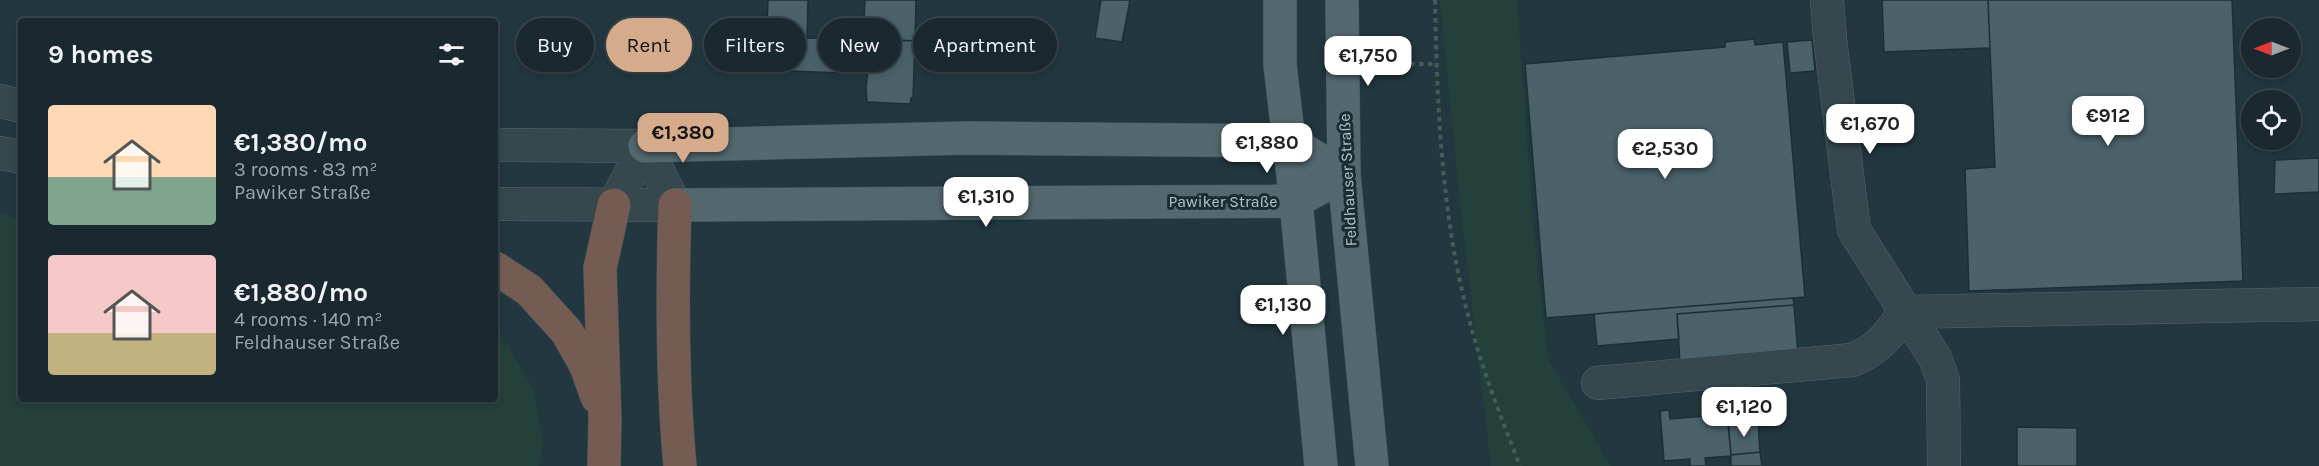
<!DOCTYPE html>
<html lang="en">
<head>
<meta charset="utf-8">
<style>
  body { margin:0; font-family:Karla,sans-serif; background:#27353b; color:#f1f3f6; height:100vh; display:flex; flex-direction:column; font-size:22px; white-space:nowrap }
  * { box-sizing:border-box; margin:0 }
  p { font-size:20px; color:#9fa6aa }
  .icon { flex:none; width:33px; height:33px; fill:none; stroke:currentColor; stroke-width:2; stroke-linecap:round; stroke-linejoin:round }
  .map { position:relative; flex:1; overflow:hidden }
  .sheet { position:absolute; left:18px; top:18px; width:480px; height:384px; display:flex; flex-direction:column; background:#1a292f; border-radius:6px; box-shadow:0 3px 9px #0003,0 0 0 2px #38454b }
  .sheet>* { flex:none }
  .top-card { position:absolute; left:516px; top:18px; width:570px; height:54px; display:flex; gap:12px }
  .needle { width:39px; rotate:270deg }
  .buttons { position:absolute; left:2241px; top:18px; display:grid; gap:12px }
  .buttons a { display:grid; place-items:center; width:60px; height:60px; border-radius:50%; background:#1a292f; box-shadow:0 3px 9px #0003,0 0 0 2px #38454b; font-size:30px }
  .price { position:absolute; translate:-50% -51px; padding:0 14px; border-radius:12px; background:#fff; color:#222; font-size:20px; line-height:39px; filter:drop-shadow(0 2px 3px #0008) }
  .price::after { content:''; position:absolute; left:50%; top:36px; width:18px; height:14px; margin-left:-9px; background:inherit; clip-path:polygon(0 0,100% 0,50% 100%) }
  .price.on { background:#d6ab8b; color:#111 }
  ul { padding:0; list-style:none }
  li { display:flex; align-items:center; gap:18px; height:150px; padding:0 30px }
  li span { display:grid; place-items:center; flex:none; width:168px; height:120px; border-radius:6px; color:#555 }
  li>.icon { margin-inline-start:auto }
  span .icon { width:72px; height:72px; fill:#fffc; stroke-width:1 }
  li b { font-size:26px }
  h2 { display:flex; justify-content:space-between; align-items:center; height:72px; padding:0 30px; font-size:26px }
  .pill { padding:0 21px; border-radius:27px; background:#1a292f; box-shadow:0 3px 9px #0003,0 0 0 2px #38454b; font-size:21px; line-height:54px }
  .pill.on { background:#d6ab8b; color:#111 }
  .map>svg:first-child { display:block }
  .green { fill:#24403a }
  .building { fill:#4b626a; stroke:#1d2f35; stroke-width:1.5 }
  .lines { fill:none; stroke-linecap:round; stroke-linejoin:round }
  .minor-casing { stroke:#54666c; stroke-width:34 }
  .major-casing { stroke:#42545a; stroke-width:34 }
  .highway-casing { stroke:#415359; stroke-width:34 }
  .path { stroke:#425c56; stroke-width:4; stroke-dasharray:4.5 4.5; stroke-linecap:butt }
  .minor { stroke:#36484e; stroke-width:33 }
  .major { stroke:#54686f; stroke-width:33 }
  .highway { stroke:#755c52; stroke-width:33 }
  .labels { text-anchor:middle; stroke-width:6; stroke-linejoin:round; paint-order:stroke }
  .street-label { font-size:16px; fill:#b2c3ca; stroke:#1b2d33 }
</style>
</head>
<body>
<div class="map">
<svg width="2319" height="466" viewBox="0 0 2319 466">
  <rect width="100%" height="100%" fill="#22373f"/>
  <!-- green -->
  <path class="green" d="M1440,0h77l16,224 15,135 63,107h-120l-31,-263z
    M0,213l21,7v179h474v-67l7,4 32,54 9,51 -4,25h-539z"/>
  <!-- building -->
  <path class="building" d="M768,0h40l-1,38 36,1 -2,34 -76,-3z
    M865,0h51l-1,41 -52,-2z
    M1101,0h29l-8,42 -27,-4z
    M1882,0h106l2,48 -106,4z
    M1988,0h244l11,281 -274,10 -4,-122 30,-2z
    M882,39l33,2 -2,56 -2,1 -1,6 -43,-2 -1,-14 3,-28 -1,-12z
    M1754,39l1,6 28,-3 22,255 -259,21 -21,-254 200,-17v-5z
    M1812,40l3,31 -25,2 -3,-31z
    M1879,124l1,15 -6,1 -2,-15z
    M2319,158v34l-45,2 1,-34z
    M1793,298l1,7 -117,9 2,25 -82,7 -3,-32z
    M1794,305l4,49 -118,10 -3,-50z
    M1727,406l4,50 -26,2 1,8h-16v-7l-26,2 -4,-50 9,-1 1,9 48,-4 -1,-8z
    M1758,422l2,30 -29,3 -3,-31z
    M2017,427l60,1v38h-60z
    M1760,452l2,14h-31v-11z"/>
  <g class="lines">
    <!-- minor casing -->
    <g class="minor-casing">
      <path id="minor" d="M1827,0l3,39 24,191 81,128 8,22 1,86
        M0,101l21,5
        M495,145l150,1
        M0,153l21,4
        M495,204l180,1 -30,-59
        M614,205l31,-59
        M1904,312l415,-8
        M1598,383l254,-23c24,-9 39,-26 52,-48"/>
    </g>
    <!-- major casing -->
    <g class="major-casing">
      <path id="major" d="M1280,0v65l16,136 25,265
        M1342,0l2,175 28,291
        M645,146l323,-8 321,3 55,34
        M675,205l621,-4 48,-26"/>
    </g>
    <!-- highway casing -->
    <g class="highway-casing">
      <path id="highway" d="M675,205c-3,87 -3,175 5,261
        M495,268l34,22 38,42 19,34 11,31
        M604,466l1,-46 -5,-152 14,-63"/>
    </g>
    <!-- path -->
    <path class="path" d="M1435,0c2,104 6,210 32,311 13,53 33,104 53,155
      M1374,64h62"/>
    <!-- minor -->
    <use href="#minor" class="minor"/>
    <!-- major -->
    <use href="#major" class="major"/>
    <!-- highway -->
    <use href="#highway" class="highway"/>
  </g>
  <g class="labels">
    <!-- street labels -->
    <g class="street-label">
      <text transform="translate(1347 180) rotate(-93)" y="6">Feldhauser Straße</text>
      <text x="1223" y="207">Pawiker Straße</text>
    </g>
  </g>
</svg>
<div class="buttons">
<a><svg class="needle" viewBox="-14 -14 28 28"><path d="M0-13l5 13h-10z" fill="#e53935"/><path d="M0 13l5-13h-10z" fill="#9fa6aa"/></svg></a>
<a><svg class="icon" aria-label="locate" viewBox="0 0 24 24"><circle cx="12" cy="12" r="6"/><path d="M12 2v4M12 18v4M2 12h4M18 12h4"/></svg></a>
</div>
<b class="price" style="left:1368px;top:87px">€1,750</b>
<b class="price" style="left:2108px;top:147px">€912</b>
<b class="price" style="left:1870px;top:155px">€1,670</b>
<b class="price on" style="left:683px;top:164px">€1,380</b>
<b class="price" style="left:1267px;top:174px">€1,880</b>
<b class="price" style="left:1665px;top:180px">€2,530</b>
<b class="price" style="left:986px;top:228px">€1,310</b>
<b class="price" style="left:1283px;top:336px">€1,130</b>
<b class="price" style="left:1744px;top:438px">€1,120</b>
<div class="top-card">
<a class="pill">Buy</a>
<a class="pill on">Rent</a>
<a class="pill">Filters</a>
<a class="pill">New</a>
<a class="pill">Apartment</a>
</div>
<section class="sheet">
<h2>9 homes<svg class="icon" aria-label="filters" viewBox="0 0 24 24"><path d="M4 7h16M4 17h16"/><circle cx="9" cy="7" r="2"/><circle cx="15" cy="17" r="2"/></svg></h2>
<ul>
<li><span style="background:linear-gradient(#ffd9b3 60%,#7fa58c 0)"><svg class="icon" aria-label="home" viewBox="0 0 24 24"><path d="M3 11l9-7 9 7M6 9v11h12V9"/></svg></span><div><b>€1,380/mo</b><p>3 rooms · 83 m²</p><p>Pawiker Straße</p></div></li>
<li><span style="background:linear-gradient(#f6c9c9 65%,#c2b280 0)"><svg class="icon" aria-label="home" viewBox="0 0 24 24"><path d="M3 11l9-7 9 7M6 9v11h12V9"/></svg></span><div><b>€1,880/mo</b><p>4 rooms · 140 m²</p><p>Feldhauser Straße</p></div></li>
</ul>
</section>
</div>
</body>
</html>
